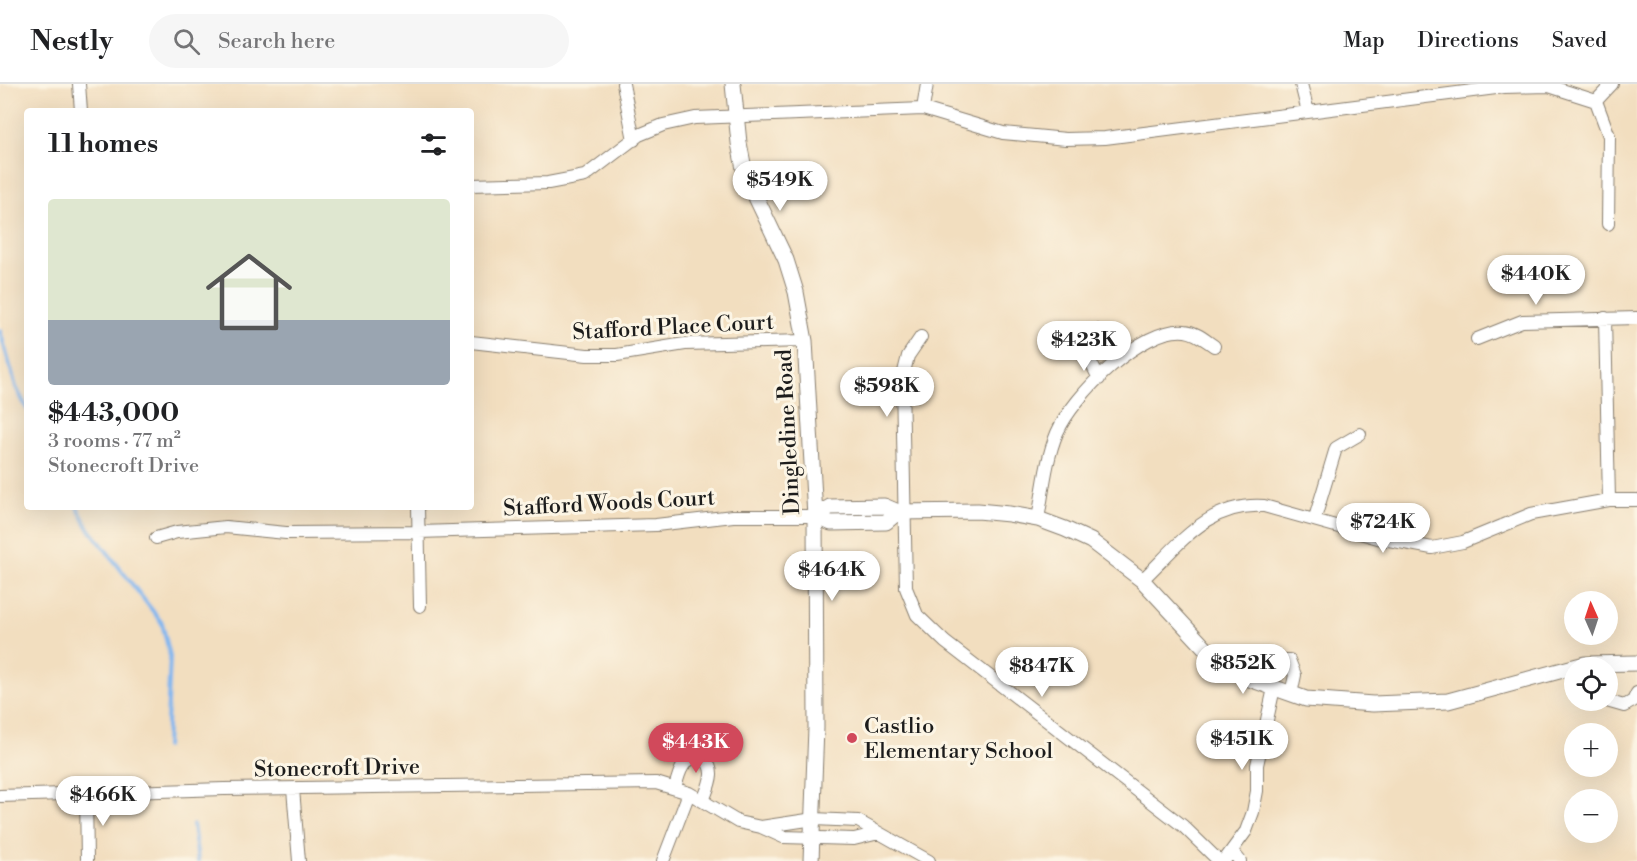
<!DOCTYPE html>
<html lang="en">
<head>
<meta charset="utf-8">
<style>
  body { margin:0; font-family:"Libre Bodoni",serif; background:#f6f6f6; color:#202124; height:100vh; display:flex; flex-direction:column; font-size:22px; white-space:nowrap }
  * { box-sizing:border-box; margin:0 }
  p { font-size:20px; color:#757577 }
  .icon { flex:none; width:33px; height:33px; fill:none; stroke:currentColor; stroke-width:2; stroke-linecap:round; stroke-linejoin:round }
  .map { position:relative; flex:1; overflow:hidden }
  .drawer { position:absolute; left:24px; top:24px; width:450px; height:402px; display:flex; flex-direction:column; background:#fff; border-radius:6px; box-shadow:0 6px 24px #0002 }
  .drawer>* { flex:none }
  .needle { width:39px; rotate:357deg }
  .tools { position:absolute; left:1564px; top:507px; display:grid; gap:12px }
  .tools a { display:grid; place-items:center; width:54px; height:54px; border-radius:50%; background:#fff; box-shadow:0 6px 24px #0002; font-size:30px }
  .price { position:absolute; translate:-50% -51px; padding:0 14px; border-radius:21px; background:#fff; color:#222; font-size:20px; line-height:39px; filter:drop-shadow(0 2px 3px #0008) }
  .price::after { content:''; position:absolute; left:50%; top:36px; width:18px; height:14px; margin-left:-9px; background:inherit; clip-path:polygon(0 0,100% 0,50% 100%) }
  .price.on { background:#d1495b; color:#fff }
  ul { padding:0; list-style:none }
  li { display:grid; align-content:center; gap:12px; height:318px; padding:0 24px }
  li span { display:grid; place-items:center; height:186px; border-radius:6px; color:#555 }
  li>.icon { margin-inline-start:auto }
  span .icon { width:108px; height:108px; fill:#fffc; stroke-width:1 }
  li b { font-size:26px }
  h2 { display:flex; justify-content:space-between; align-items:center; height:72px; padding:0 24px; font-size:26px }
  header { display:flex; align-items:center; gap:36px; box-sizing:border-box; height:84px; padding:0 30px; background:#fff; border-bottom:2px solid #e0e0e0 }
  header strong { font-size:28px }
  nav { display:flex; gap:33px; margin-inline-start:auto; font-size:21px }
  .search { width:420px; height:54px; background:#f6f6f6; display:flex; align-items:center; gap:15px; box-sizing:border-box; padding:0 21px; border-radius:33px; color:#757577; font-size:22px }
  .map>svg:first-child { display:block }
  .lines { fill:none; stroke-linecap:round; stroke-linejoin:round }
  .stream { stroke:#80b6ef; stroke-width:4 }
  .minor-casing { stroke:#877d6e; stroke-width:14 }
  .tertiary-casing { stroke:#877d6e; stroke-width:17 }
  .minor { stroke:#fff; stroke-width:12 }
  .tertiary { stroke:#fff; stroke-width:15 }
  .poi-dot { fill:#d1495b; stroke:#fcf5e5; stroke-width:2 }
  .labels { text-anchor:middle; stroke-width:6; stroke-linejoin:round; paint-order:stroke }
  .street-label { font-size:22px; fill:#1c1c1c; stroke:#fcf5e5 }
  .poi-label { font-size:22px; fill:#1c1c1c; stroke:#fcf5e5; text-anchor:start }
</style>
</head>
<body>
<header>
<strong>Nestly</strong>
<div class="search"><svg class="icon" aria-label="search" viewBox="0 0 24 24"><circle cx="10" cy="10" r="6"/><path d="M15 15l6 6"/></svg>Search here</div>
<nav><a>Map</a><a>Directions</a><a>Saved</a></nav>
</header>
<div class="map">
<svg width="1637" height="777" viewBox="0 0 1637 777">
  <rect width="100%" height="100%" fill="#fcf5e5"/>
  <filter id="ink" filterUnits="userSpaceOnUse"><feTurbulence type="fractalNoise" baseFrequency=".0167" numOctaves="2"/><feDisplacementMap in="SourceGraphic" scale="12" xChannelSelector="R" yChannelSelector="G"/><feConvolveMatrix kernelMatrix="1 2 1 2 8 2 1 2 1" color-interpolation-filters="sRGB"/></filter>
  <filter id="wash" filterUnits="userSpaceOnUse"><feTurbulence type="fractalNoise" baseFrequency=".008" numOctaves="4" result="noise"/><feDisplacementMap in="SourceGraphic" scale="24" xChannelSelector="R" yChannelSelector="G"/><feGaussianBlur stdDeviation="1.35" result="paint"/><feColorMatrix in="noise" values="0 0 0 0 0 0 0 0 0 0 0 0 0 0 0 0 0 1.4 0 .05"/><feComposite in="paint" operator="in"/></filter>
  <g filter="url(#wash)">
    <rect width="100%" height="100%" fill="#f2debf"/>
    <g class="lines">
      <!-- stream -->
      <path class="stream" d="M0,247l16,56 11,22
        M77,423l11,20 74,96 8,33 -4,91
        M193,741l5,36"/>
    </g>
  </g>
  <g filter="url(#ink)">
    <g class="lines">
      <!-- minor casing -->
      <g class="minor-casing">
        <path id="minor" d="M79,0l2,27
          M623,0l11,56
          M1301,0l7,28
          M1596,17l13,35 -1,88
          M1596,17l16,-17
          M923,25l4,-25
          M471,101l77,-2 37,-7 54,-41 24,-10 32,-7 228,-9 80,24 63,6 39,-1 399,-51 45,-1 47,15
          M1605,234l4,182
          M921,253l-13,19 -6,24 4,208 11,27 28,27 238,184 36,35
          M1477,255l45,-18 115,-3
          M471,258l116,13h30l68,-11 120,-3
          M1099,295l-17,-35 3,-9 11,-5 12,5 18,19
          M418,423l2,99
          M1315,434l21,-70 24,-14
          M1038,435c5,-27 8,-60 19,-86 16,-37 85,-107 128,-102 11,1 20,9 29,15
          M156,454l21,-6 49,-5 60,6 133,-1 237,-7 77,-9h82
          M1142,496c37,-35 66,-78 122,-74l114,32 54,10 31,-6 68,-28 78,-14h28
          M1256,598l18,-22h15l6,15 -4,19
          M1608,614l2,4 14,4 9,-5 4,-8
          M675,704c4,-16 8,-32 27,-31 16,11 7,28 1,44
          M293,705l6,72
          M86,709l1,68
          M0,712l224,-7 432,-6 33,10 49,29 23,5 22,10 71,2 25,-6
          M761,743l53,-8 44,2 71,40
          M1232,767l8,10
          M663,777l26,-68
          M1224,777l22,-30 7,-19 4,-21v-26l17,-77"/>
      </g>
      <!-- tertiary casing -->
      <g class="tertiary-casing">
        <path id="tertiary" d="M733,0l6,59 6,31 41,86 10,32 9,49 10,175 1,212 -5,133
          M815,432l15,-9 54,-1 14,6 80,-1 31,3 29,5 27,10 26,12 51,39 65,70 37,27 62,22 67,5 75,-3 137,-37 52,-1
          M815,432l16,7 55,-1 12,-10"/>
      </g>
      <!-- minor -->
      <use href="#minor" class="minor"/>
      <!-- tertiary -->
      <use href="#tertiary" class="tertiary"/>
    </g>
  </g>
  <!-- markers -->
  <circle class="poi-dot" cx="852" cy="654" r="6"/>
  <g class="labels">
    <!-- street labels -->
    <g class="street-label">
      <text transform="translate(673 242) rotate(-3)" y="8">Stafford Place Court</text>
      <text transform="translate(787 348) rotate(-93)" y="8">Dingledine Road</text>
      <text transform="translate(609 418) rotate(-3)" y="8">Stafford Woods Court</text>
      <text transform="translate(337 683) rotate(-1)" y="8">Stonecroft Drive</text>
    </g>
    <!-- poi labels -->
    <g class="poi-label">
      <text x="864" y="649">Castlio<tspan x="864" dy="25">Elementary School</tspan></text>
    </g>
  </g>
</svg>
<div class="tools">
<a><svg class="needle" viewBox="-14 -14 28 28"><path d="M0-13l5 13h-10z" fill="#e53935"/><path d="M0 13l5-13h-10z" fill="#757577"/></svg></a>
<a><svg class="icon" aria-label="locate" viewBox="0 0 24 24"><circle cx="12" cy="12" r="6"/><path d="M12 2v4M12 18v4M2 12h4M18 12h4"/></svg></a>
<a>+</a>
<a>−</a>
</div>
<b class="price" style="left:780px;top:128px">$549K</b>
<b class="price" style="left:1536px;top:222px">$440K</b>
<b class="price" style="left:1084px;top:288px">$423K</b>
<b class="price" style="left:887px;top:334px">$598K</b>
<b class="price" style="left:1383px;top:470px">$724K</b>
<b class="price" style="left:832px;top:518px">$464K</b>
<b class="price" style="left:1243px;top:611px">$852K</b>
<b class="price" style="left:1042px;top:614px">$847K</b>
<b class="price" style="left:1242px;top:687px">$451K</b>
<b class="price on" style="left:696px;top:690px">$443K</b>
<b class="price" style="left:103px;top:743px">$466K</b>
<section class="drawer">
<h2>11 homes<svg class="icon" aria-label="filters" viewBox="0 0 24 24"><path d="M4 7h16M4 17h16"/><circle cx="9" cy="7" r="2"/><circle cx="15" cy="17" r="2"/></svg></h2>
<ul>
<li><span style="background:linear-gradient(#dfe7d0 65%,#9aa5b1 0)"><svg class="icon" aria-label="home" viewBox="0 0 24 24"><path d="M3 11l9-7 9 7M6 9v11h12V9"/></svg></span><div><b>$443,000</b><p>3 rooms · 77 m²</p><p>Stonecroft Drive</p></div></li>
</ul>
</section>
</div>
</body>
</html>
